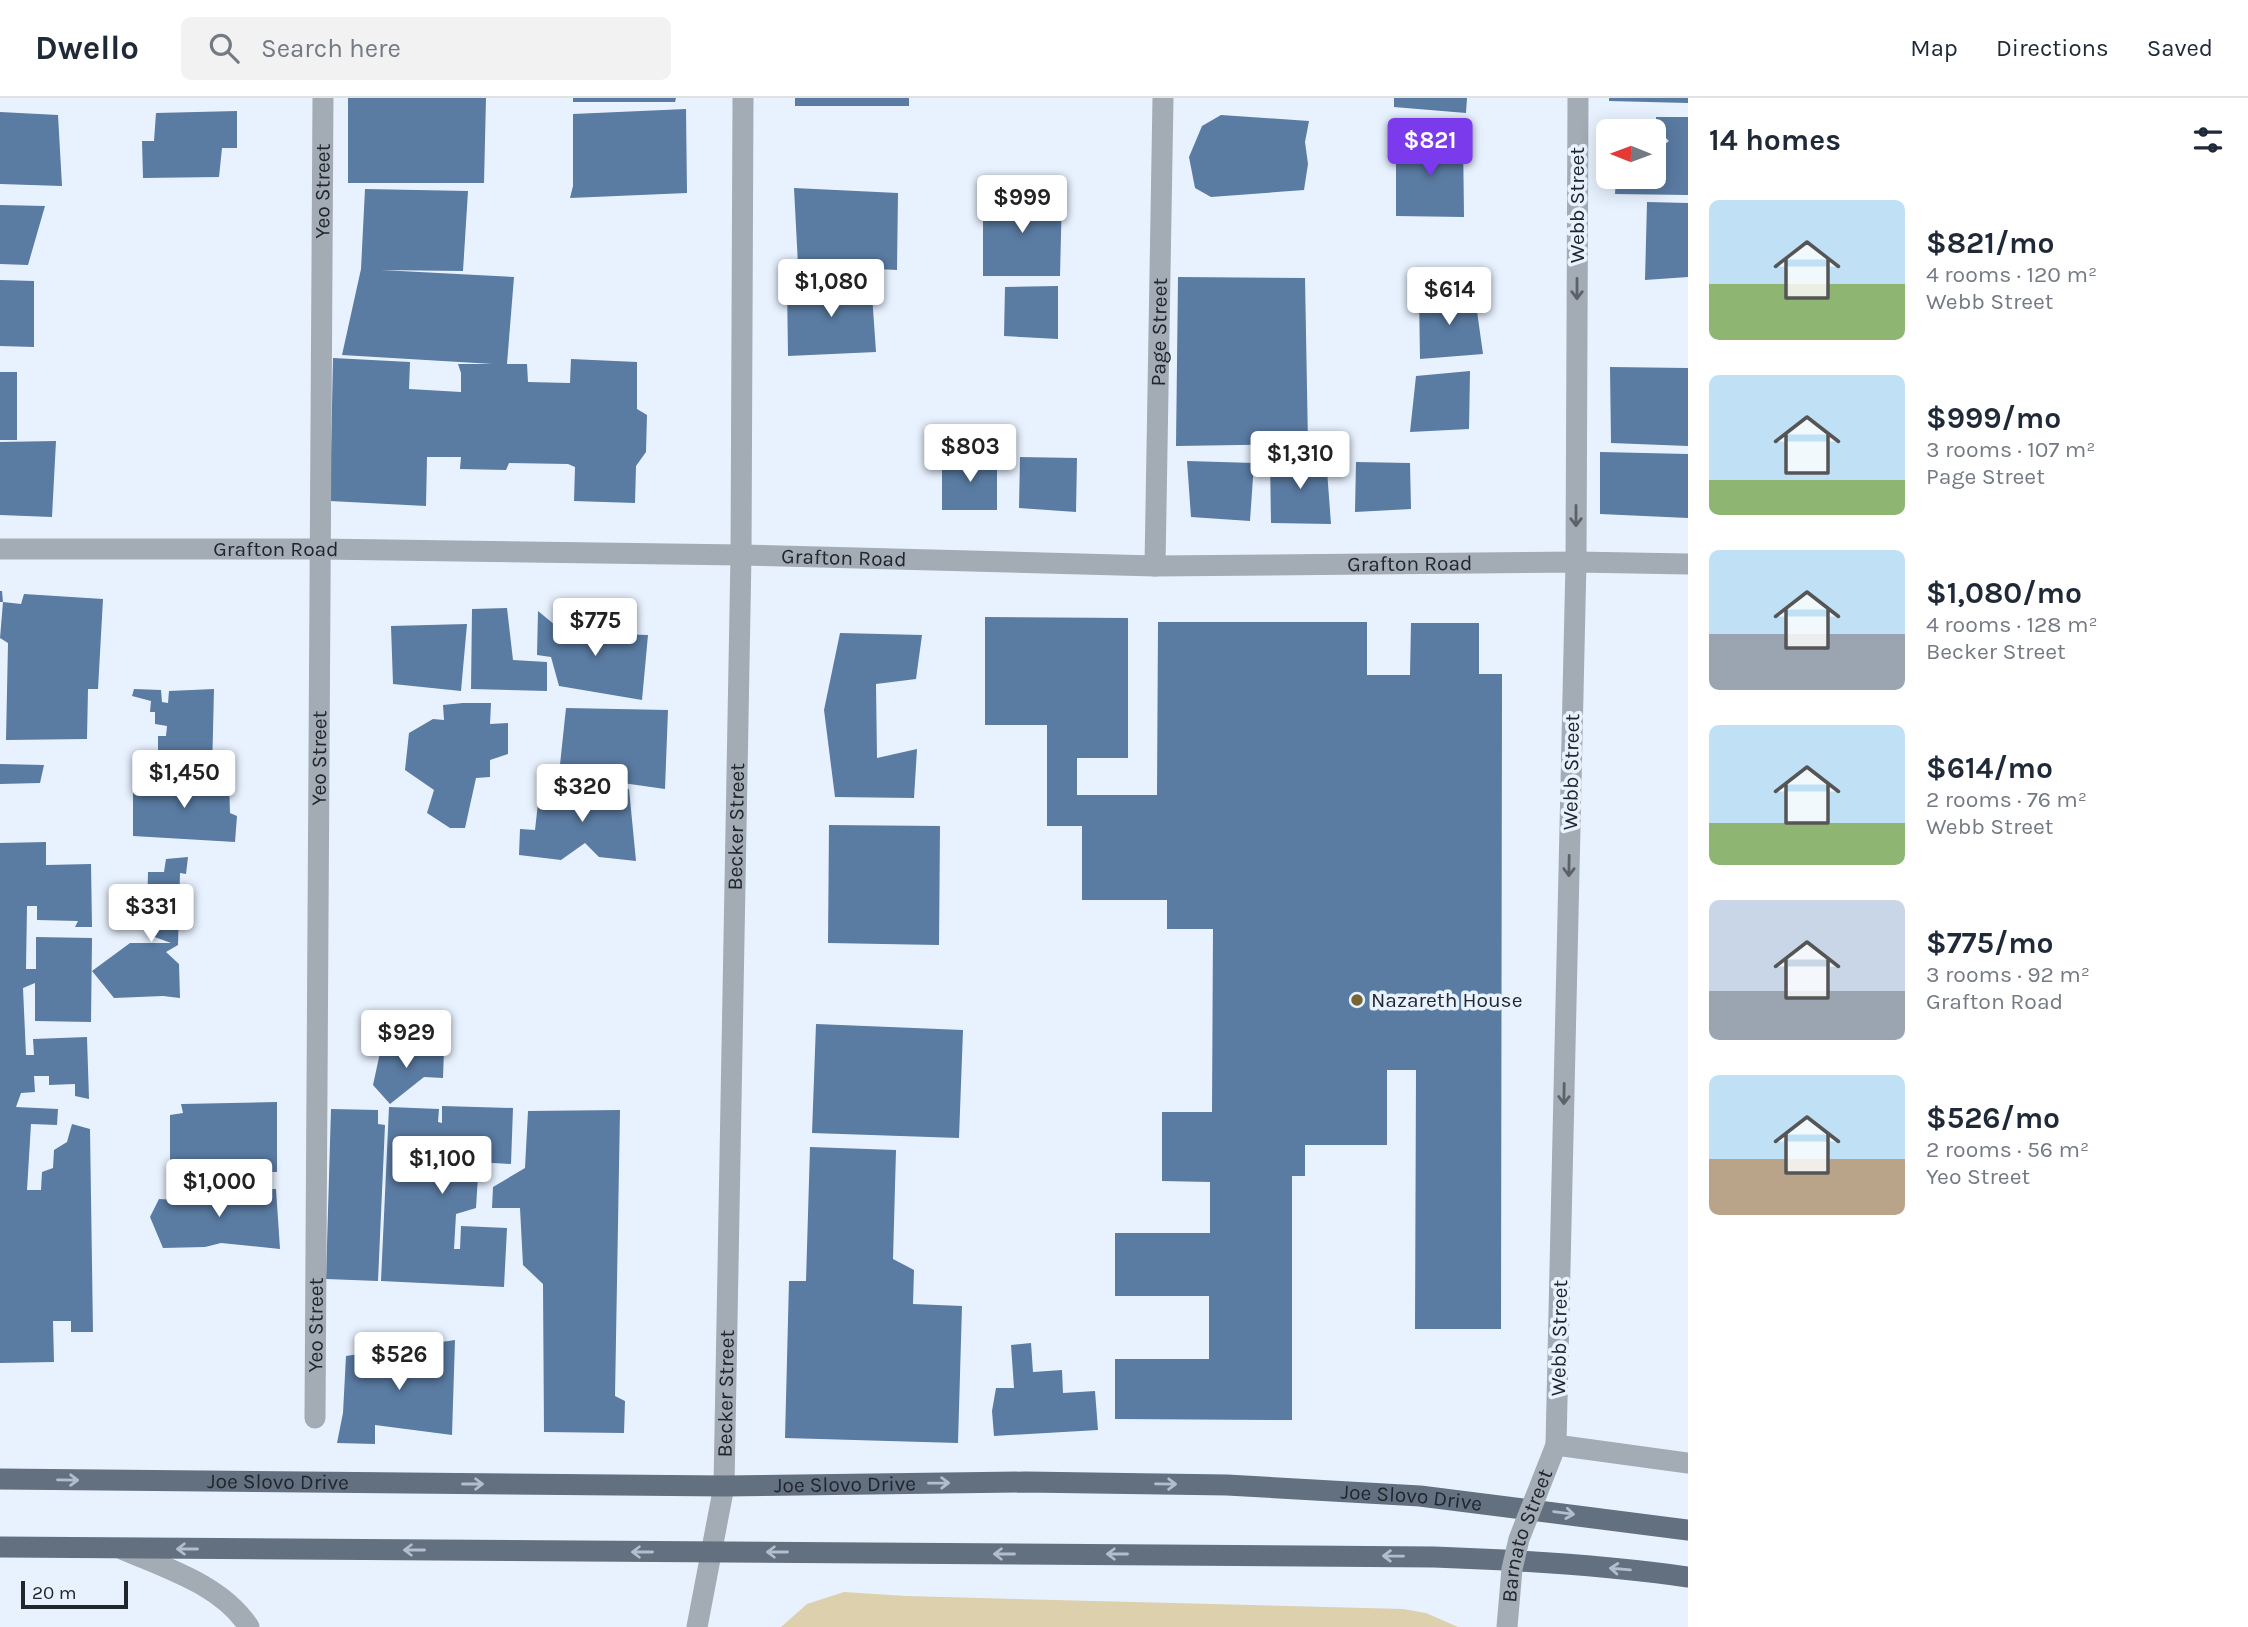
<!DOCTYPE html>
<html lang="en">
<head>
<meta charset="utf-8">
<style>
  body { margin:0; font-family:Karla,sans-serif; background:#f2f2f3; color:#1f2937; height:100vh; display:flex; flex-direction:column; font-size:26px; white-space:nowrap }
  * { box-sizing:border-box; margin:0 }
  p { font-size:23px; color:#747a83 }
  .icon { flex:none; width:38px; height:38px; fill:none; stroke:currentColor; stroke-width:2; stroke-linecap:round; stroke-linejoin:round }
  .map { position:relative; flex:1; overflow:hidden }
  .drawer { display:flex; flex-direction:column; background:#fff; width:560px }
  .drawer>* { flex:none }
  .needle { width:46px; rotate:271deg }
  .tools { position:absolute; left:1596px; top:21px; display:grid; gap:14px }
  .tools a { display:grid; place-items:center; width:70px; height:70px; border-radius:10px; background:#fff; box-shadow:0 4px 18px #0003; font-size:35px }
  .scale { position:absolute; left:21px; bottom:18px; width:107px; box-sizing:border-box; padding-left:7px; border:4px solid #20262e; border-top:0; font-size:19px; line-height:24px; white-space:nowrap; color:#20262e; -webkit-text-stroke:5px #e8f2ff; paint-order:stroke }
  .price { position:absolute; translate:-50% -60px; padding:0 16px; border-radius:7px; background:#fff; color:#222; font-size:23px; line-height:46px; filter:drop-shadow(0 2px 4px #0008) }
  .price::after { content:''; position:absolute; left:50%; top:42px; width:21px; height:16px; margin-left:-10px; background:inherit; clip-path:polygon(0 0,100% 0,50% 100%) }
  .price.current { background:#7c3aed; color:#fff }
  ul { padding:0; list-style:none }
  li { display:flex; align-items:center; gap:21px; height:175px; padding:0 21px }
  li span { display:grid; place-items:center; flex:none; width:196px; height:140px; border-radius:10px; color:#555 }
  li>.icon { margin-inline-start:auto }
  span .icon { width:84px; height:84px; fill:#fffc; stroke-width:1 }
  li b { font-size:30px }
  h2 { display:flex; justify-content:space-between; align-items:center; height:84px; padding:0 21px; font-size:30px }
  header { display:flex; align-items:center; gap:42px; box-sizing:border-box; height:98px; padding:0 35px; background:#fff; border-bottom:2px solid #e0e1e3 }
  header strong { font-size:33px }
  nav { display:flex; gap:38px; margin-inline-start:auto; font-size:24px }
  .search { width:490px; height:63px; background:#f2f2f3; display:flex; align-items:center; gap:18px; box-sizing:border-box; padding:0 24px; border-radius:10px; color:#747a83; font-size:26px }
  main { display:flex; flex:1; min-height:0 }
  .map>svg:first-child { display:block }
  .green { fill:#ddd0ad }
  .building { fill:#5a7ba2 }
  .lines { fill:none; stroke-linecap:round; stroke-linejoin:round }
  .minor { stroke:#a3abb4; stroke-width:21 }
  .major { stroke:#637080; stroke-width:21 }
  .minor-bridge { stroke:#a3abb4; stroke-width:21 }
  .oneway { stroke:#5b626a }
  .oneway2 { stroke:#b3becc }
  .poi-dot { fill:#776533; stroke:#e8f2ff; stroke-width:2.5 }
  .labels { text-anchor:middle; stroke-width:7; stroke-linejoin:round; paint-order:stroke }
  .street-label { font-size:21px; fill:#20262e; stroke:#e8f2ff }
  .poi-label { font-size:21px; fill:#20262e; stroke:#e8f2ff; text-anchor:start }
</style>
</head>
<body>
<header>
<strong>Dwello</strong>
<div class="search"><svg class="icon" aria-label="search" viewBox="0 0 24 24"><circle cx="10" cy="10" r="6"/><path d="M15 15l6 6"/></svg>Search here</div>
<nav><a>Map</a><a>Directions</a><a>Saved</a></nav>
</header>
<main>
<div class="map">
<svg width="1688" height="1529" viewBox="0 0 1688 1529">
  <rect width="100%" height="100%" fill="#e8f2ff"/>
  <!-- green -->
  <path class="green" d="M844,1494l62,4 497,13 23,4 32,14h-677l26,-23z"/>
  <!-- building -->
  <path class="building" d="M348,0h138l-2,85h-136z
    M573,0h103l-1,4h-102z
    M795,0h114v8h-114z
    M1394,0h73l-1,15 -72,-6z
    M1609,0h79v5l-79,-2z
    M686,11l1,84 -117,5 3,-12v-72z
    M237,13v37h-15l-3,29 -76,1 -1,-37h12l2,-28z
    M0,14l58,3 4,71 -62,-2z
    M1221,17l88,6 -4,21 3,22 -4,26 -93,7 -16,-9 -6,-31 13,-31z
    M1656,19h32v78l-73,-1 1,-17h38v-31l3,4 12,-9 -13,-13z
    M1463,39l1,80 -68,-1v-76z
    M794,90l104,5 -1,77 -99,-5z
    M365,91l103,2 -5,80 -82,-1 133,7 -7,87h20l1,18 42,1 1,-24 66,3v47l10,6 -1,37 -10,14 -1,37 -61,-2 1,-34 -7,-3 -59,-1 -3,7 -46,-1 1,-12h-34l-1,49 -96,-5 3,-143 77,4 -1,27 52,3v-19l-3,-9h35l-151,-9 19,-86z
    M1062,95l-2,83h-77v-82z
    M1647,104l41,1v74l-43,3z
    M0,107l45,1 -17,59 -28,-1z
    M1178,179l127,1 3,166 -132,2z
    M0,182l34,1v66l-34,-1z
    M871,182l5,72 -88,4 -1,-71z
    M1058,188v53l-54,-3 1,-49z
    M1419,199h56l8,57 -63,5z
    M1610,269l78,1v78l-77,-3z
    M1470,273l-1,58 -59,3 6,-56z
    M0,274h17v68h-17z
    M56,343l-4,76 -52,-2v-73z
    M1600,354l88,2v64l-88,-4z
    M997,359v53h-55v-51z
    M1020,359l57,1 -1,54 -57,-4z
    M1326,359l5,67 -60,-1 -1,-64z
    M1187,363l67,2 -4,58 -59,-4z
    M1356,364l54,1 1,46 -56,3z
    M0,493h2l1,11 18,2 3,-10 79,5 -5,90h-10l-1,50 -81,1 2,-97 -8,-5 3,-36h-3z
    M507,510l6,52 34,2v29l-76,-2 1,-80z
    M538,513l23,19 32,3 -2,-15h26l-3,16 34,1 -6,65 -83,-14 -8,-29 -14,-2z
    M985,519l143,1v140h-51v37h80l1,-173h209v53h43l1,-52h68v51h23l-1,655h-86l1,-259h-29v75h-82v31h-13v244l-177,-1v-60h94v-63h-94v-63h95v-51l-48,-1v-69h50l1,-183h-46v-29h-85v-74h-35v-101h-62z
    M467,526l-6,67 -68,-7 -2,-58z
    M840,535l82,2 -6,44 -40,5 1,74 40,-9 -3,49 -79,-1 -11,-87z
    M134,591l27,1 1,12 6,1 1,-12 45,-2 -2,84h-46l-2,-7h-6v-30h8l1,-10 -12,-2v-12h-5l1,-11 -19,-5z
    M463,605h28l-1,21 18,-1v31l-18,6v17l-14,1 -11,50h-15l-23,-15 7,-23 -29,-20 4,-37 24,-14 11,1 -1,-15z
    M566,610l102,2 -3,79 -106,-15z
    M0,666l44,1 -4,18 -40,1z
    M229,681l1,34 7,3 -2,26 -102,-6v-54z
    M569,685l60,6 7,72 -37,-4 -14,-14 -24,17 -42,-5 1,-26 15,1 3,-27 15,-4 2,-8 14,-1z
    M829,727l111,1 -1,119 -111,-2z
    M46,744v23l45,-1 1,63h-17l3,-6 -41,-1v-14h-10l-1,63h10v-32l56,1 -1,84 -56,-1v-38l-12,5 3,67h8l-1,-16 54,-2 2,62 -14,-3v-12l-26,1v-9h-15l1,16 -14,1 -5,14 42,2 -1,16 -26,-1 -4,66h14l1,-18 11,-4 1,-18 13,-8 5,-18 18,5 3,203h-22v-11h-18l1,41 -54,1v-520z
    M188,759l-2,17 -6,-1 -2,72 -12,7 13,12 1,34 -17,-2 -49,2 -22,-27 38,-28h41l-19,-7 1,-18 -6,-4 1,-42h16l2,-13z
    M816,926l147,6 -4,108 -147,-5z
    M381,950l63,1 -1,29 -19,-1 -34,27 -17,-19z
    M277,1004v70h-107v-57l13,-2 -2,-9z
    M442,1008l71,2 -2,56 -51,-3 -1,15h19l-2,32 -20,6 -2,35h6l1,-23 46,2 -3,59 -123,-6 8,-174 50,2 -1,13 4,1z
    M331,1011l47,1v14l7,1 -7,156 -52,-2z
    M620,1012l-5,286 10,5 -1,32 -80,-1 -1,-148 -20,-19 -3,-57h-28l1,-21 32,-19 3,-57z
    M810,1049l86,3 -3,109 21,11 -1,34 49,2 -4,137 -173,-5 4,-157h17z
    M205,1091h71l4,60 -59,-6 -16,4 -42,1 -13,-31 9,-18 34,2z
    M455,1242l-3,95 -77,-10v19l-38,-1 6,-30 3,-57z
    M1031,1245l2,29 29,-2 1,23 32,-2 3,39 -104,6 -2,-25 4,-23h18l-3,-43z"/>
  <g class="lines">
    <!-- minor -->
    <g class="minor">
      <path d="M1578,0l-2,464 -20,883 132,18"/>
      <path id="s1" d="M0,451h320l421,6 414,11 421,-4 112,2"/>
      <path id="s2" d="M1155,468l8,-468"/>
      <path id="s3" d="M315,1320l8,-1320"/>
      <path d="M122,1451c44,19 100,36 127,78"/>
      <path id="s4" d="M697,1529l27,-141 17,-931 2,-457"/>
    </g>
    <!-- major -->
    <g class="major">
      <path id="s5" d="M0,1381l724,7 302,-4 201,3 193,11 268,34"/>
      <path d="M0,1449l1434,10c85,3 170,8 254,20"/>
    </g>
    <!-- minor-bridge -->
    <path class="minor-bridge" id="s6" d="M1507,1529l5,-58 7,-30 37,-94"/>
  </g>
  <!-- one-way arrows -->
  <defs><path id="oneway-shaft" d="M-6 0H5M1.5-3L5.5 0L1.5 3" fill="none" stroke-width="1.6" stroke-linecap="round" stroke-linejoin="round" transform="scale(1.75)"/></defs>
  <g class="oneway">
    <use href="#oneway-shaft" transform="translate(1577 191) rotate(90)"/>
    <use href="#oneway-shaft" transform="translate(1576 418) rotate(90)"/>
    <use href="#oneway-shaft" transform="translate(1569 768) rotate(91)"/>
    <use href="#oneway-shaft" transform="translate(1564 996) rotate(91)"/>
  </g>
  <g class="oneway2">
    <use href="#oneway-shaft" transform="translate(68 1382) rotate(1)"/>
    <use href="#oneway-shaft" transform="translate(939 1385) rotate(-1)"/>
    <use href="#oneway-shaft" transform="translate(473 1386)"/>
    <use href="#oneway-shaft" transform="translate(1166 1386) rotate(1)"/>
    <use href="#oneway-shaft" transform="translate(1564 1415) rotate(8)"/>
    <use href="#oneway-shaft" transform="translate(187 1451) rotate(-180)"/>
    <use href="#oneway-shaft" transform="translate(414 1452) rotate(-180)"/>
    <use href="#oneway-shaft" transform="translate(642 1454) rotate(-180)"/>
    <use href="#oneway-shaft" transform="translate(777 1454) rotate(-180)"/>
    <use href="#oneway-shaft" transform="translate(1004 1456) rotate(-180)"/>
    <use href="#oneway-shaft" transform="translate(1117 1456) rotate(-180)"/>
    <use href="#oneway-shaft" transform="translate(1393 1458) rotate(-179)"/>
    <use href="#oneway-shaft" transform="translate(1620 1471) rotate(-175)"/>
  </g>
  <!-- markers -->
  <circle class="poi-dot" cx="1357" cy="902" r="7"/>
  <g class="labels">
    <!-- street labels -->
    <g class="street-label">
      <text dy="7" stroke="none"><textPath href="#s3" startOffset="1227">Yeo Street</textPath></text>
      <text transform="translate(1577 107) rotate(-90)" y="7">Webb Street</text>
      <text dy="7" stroke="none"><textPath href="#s2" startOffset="234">Page Street</textPath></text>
      <text dy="7" stroke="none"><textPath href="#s1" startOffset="276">Grafton Road</textPath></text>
      <text dy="7" stroke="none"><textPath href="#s1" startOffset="844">Grafton Road</textPath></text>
      <text dy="7" stroke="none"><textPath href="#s1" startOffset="1410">Grafton Road</textPath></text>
      <text dy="7" stroke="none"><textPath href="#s3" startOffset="660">Yeo Street</textPath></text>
      <text transform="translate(1571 674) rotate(-89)" y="7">Webb Street</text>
      <text dy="7" stroke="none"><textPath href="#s4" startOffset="803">Becker Street</textPath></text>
      <text dy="7" stroke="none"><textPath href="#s3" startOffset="93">Yeo Street</textPath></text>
      <text transform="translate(1559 1240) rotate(-89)" y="7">Webb Street</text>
      <text dy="7" stroke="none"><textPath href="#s4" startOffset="236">Becker Street</textPath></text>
      <text dy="7" stroke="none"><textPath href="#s5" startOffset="278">Joe Slovo Drive</textPath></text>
      <text dy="7" stroke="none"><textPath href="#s5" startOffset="845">Joe Slovo Drive</textPath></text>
      <text dy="7" stroke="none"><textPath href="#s5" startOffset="1412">Joe Slovo Drive</textPath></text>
      <text dy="7" stroke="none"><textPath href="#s6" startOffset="94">Barnato Street</textPath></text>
    </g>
    <!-- poi labels -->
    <g class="poi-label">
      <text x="1371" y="909">Nazareth House</text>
    </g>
  </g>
</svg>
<div class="tools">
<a><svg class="needle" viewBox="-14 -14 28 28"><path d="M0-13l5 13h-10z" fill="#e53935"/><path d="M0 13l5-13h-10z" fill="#747a83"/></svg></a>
</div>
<div class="scale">20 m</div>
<b class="price current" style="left:1430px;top:80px">$821</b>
<b class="price" style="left:1022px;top:137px">$999</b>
<b class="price" style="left:831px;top:221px">$1,080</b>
<b class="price" style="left:1449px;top:229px">$614</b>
<b class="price" style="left:970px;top:386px">$803</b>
<b class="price" style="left:1300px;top:393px">$1,310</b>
<b class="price" style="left:595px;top:560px">$775</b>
<b class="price" style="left:184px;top:712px">$1,450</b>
<b class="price" style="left:582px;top:726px">$320</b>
<b class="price" style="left:151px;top:846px">$331</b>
<b class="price" style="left:406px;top:972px">$929</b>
<b class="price" style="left:442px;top:1098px">$1,100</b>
<b class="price" style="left:219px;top:1121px">$1,000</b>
<b class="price" style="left:399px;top:1294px">$526</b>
</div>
<section class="drawer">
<h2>14 homes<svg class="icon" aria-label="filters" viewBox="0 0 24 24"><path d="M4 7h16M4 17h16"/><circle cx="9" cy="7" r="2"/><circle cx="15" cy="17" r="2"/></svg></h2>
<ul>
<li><span style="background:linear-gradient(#bfe0f5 60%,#8fb573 0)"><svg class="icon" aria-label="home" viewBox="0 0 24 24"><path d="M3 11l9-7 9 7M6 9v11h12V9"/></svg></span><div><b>$821/mo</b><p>4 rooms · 120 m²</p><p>Webb Street</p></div></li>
<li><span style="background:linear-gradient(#bfe0f5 75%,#8fb573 0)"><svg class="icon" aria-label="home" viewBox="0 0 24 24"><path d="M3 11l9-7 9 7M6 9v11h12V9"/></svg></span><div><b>$999/mo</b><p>3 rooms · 107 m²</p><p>Page Street</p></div></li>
<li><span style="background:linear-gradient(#bfe0f5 60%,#9aa5b1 0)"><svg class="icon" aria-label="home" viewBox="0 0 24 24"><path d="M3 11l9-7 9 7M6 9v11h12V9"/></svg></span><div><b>$1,080/mo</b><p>4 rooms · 128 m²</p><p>Becker Street</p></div></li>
<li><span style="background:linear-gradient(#bfe0f5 70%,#8fb573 0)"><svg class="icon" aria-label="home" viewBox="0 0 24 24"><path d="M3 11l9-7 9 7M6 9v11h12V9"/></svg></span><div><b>$614/mo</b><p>2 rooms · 76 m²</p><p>Webb Street</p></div></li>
<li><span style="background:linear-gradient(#c9d6e8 65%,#9aa5b1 0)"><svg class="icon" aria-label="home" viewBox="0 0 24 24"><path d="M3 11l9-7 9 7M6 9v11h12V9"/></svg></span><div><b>$775/mo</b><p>3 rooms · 92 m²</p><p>Grafton Road</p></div></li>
<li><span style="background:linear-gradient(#bfe0f5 60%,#b9a48a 0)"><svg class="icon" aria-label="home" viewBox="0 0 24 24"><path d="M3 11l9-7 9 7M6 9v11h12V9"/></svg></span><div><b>$526/mo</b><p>2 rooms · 56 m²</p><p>Yeo Street</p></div></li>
</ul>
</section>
</main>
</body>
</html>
